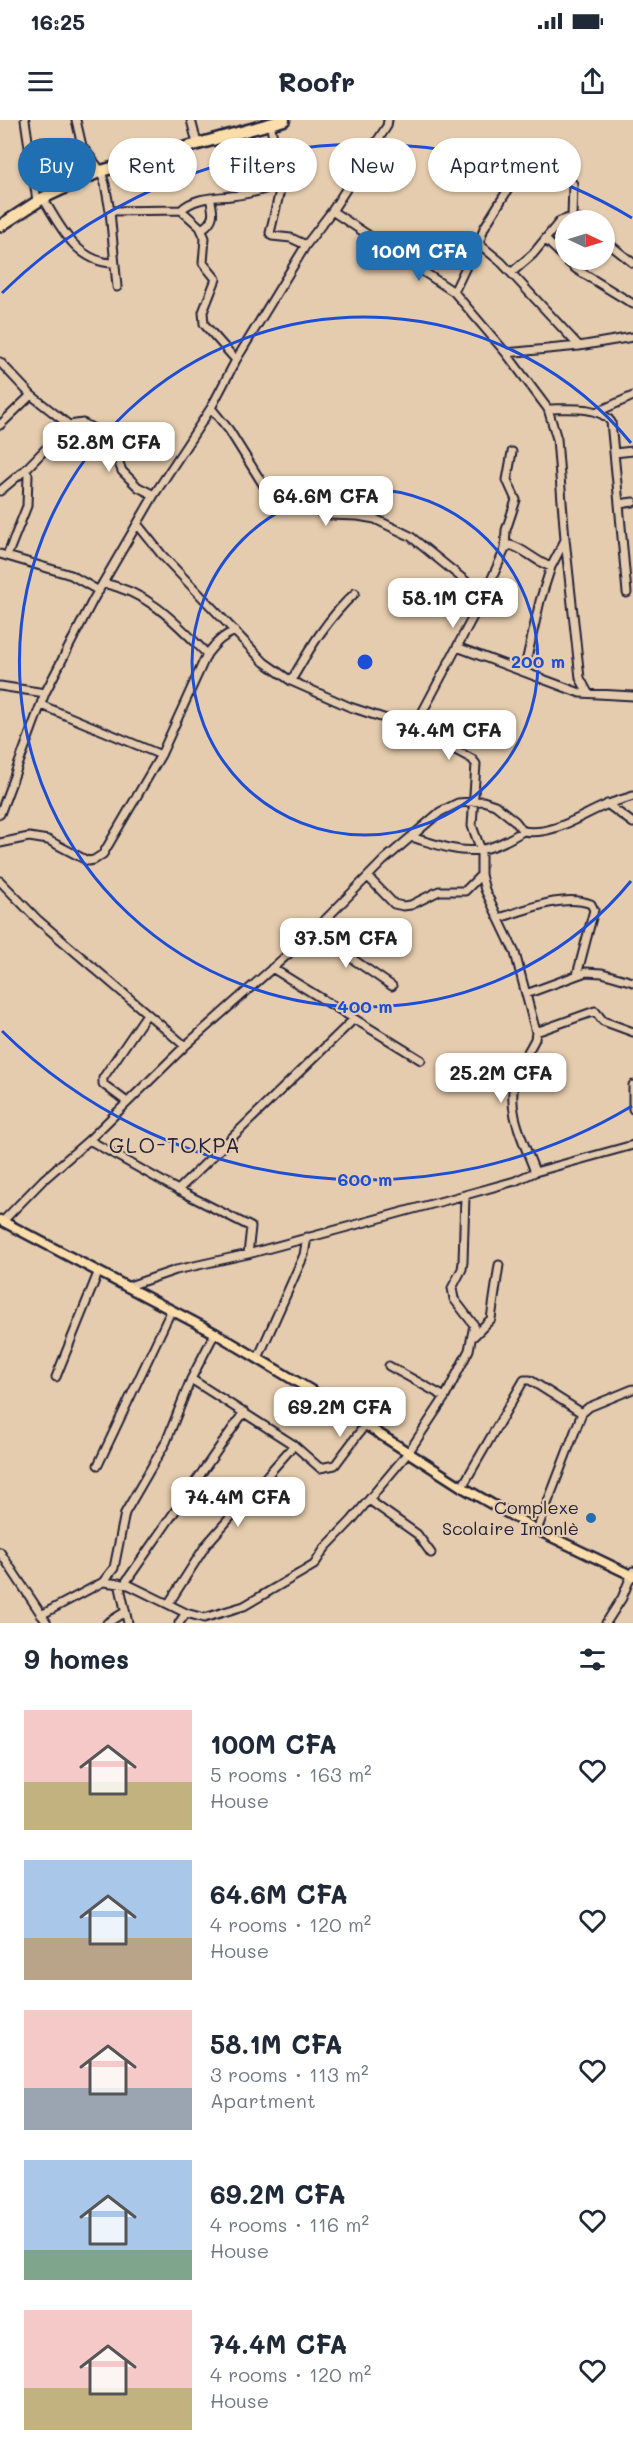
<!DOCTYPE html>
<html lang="en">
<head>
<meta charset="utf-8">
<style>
  body { margin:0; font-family:Mali,sans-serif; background:#f2f2f3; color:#1f2937; height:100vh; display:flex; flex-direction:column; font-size:22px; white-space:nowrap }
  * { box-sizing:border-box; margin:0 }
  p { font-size:20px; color:#747a83 }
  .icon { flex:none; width:33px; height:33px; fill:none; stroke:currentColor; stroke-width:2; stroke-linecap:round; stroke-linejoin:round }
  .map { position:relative; height:1503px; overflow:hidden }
  .panel { display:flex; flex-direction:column; background:#fff; flex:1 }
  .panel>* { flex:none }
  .top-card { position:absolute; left:18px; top:18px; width:597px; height:54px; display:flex; gap:12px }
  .needle { width:39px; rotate:94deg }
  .tools { position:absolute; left:555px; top:90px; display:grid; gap:12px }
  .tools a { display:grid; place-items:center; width:60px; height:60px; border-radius:50%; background:#fff; box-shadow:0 2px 4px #0004; font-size:30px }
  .price { position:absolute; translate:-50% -51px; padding:0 14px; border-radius:12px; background:#fff; color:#222; font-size:20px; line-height:39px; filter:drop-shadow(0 2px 3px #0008) }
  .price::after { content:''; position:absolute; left:50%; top:36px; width:18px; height:14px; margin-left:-9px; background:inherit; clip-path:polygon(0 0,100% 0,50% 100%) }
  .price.active { background:#1f6fb2; color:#fff }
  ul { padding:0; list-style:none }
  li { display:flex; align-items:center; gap:18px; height:150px; padding:0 24px }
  li span { display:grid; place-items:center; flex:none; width:168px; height:120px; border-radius:0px; color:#555 }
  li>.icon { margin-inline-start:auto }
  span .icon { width:72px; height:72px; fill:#fffc; stroke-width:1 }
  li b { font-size:26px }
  h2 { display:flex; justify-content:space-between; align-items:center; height:72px; padding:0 24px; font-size:26px }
  .tag { padding:0 21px; border-radius:27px; background:#fff; box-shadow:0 2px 4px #0004; font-size:21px; line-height:54px }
  .tag.active { background:#1f6fb2; color:#fff }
  .status { display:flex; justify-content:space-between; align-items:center; height:42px; padding:0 30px; background:#fff; direction:ltr }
  .status svg { height:16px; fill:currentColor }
  header { display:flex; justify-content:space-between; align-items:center; height:78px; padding:0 24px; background:#fff; font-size:27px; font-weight:800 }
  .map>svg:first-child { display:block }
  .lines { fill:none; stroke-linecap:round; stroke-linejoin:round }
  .minor-casing { stroke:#22223b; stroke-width:11 }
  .major-casing { stroke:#22223b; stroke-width:13 }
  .highway-casing { stroke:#22223b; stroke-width:15 }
  .minor { stroke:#e6ccae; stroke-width:7 }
  .major { stroke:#faddab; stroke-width:8 }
  .highway { stroke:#faddab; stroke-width:10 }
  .ring { fill:none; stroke:#1d4ed8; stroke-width:3 }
  .poi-dot { fill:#1f6fb2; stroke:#e6ccae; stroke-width:2 }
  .labels { text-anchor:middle; stroke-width:4.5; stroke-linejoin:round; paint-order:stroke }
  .poi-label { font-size:18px; fill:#22223b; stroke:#e6ccae; text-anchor:end }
  .quarter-label { font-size:21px; letter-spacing:1.5px; fill:#22223b; stroke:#e6ccae }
  .centre { fill:#1d4ed8; stroke:#e6ccae; stroke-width:3 }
  .ring-label { font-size:18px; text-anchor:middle; font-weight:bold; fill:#1d4ed8; stroke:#e6ccae; stroke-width:4.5; stroke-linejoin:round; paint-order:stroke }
</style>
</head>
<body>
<div class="status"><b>16:25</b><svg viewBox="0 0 49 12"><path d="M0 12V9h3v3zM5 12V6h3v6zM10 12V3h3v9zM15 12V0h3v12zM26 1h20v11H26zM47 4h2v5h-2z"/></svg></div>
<header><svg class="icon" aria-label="menu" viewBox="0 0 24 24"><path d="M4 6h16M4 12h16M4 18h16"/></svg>Roofr<svg class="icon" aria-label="share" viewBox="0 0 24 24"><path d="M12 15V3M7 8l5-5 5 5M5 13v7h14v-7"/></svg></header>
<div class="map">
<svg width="633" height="1503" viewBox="0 0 633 1503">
  <rect width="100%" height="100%" fill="#e6ccae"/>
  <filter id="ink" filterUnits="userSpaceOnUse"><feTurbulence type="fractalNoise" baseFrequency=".0167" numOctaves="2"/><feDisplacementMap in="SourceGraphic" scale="12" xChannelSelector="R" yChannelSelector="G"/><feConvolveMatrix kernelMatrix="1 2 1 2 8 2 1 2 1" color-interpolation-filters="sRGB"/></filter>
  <g filter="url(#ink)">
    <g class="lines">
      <!-- minor casing -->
      <g class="minor-casing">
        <path id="minor" d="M25,0l12,81
          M76,0l6,26 19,25 4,13 5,27 7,76
          M191,0l6,23
          M270,3l12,59 -12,51 2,3 19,2 15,7
          M43,78c16,27 34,65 71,65
          M181,90c14,-13 32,-12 50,-14 18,-2 35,-6 51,-14
          M110,91l71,-1 19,17 5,11 -2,25 13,16 -13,33 1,12 32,36
          M332,91l122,81 52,61 42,56 9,30 8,100 15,139 8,15
          M202,109c13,-9 12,-16 8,-31
          M545,119l21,20
          M604,120l29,23
          M479,124l22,18 78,84
          M566,140l10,9 57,35
          M511,153l22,-19 27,-33 12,-4 9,3
          M454,172l20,-42 5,-6 5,-16 38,-61 15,-7 25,13 11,11 -1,33
          M506,233l73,-7 54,-9
          M0,242l31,33 -31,30
          M31,275l38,30 14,-2 9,5 23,24 7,19 16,16 16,8
          M211,288l18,22 35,56 9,9 56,20 29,1 17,3 35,17 74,60
          M548,289c19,0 51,-4 63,13l8,82 14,-2
          M597,292l36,-16
          M614,333l19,-2
          M0,371l25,-21 44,-45
          M619,384l8,89
          M138,405l24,30 102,107 27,19 59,26 64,21 58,31 4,5 -4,62 9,24v25l4,15 30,63 21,79 -1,7c-6,12 -15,25 -19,38 -11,32 8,65 19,95
          M505,429l1,-19 10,-30 -9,-20 5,-28
          M0,434l71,21 28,16
          M7,436l20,-50 1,-31 -3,-5
          M103,463c47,10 72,39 104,71
          M457,527l123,46 53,3
          M524,551l16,-70 11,-34
          M291,561c19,-33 36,-62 64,-88
          M0,566l45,7
          M41,585l120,50
          M414,608l70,-132 21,-47 5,-4c15,4 26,17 41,22l14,-27
          M607,684l26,19
          M0,694l45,-121 48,-93 61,-105 57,-87 25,-48 70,-115 26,-34 55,-85 1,-6
          M411,717c48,14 66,24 112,-6
          M0,723l29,-6 19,3 40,21 6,-1 9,-6 58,-99 46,-101c9,-11 15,-18 28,-23
          M369,758l25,26 9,2 8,-1 28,-14h26l16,-16
          M0,761l38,39 147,126
          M499,798c27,-8 65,-25 92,-14l3,6 -17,65
          M313,812l79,54
          M272,848l149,92
          M526,874l60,-22 16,1 31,9
          M536,912l59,-21 8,10 30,11
          M633,965v24
          M127,982l-24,-18v-6l44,-64
          M89,1020l89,50 73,37 -3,27
          M178,1070l176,-171
          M3,1101l40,-41 46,-40 96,-94 128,-114 71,-72 56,-48 18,-9 25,-2 12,4 20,16 8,10c30,5 56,-15 83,-26 9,-4 18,-6 27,-9
          M126,1167l50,-17 72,-16 217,-59 50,-14 20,-9 98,-27
          M474,1216l17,-17 8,-54
          M258,1238l46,-103 3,-18
          M389,1246l56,31
          M56,1257l42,-104
          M191,1259l103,66 26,23 15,-3 30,-40
          M98,1345l73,-154
          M462,1367l62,-107h6l52,33
          M369,1380l48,34 14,19
          M537,1410l45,-117 7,-6 44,-18
          M0,1432l47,71
          M103,1462l26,3 57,28 18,5 40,-12 70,-41 11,-17 26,-27 57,-68 37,-56 24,-47 5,-25 -20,-26 -2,-11 10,-19 1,-7 2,-67
          M119,1463l9,40
          M125,1463l119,-171
          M169,1483l37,-58 88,-100
          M41,1495l62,-33 11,-14 11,-55 41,-71 25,-63 24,-46
          M107,1503l18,-11
          M179,1503l7,-10
          M606,1503l16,-25 11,-27"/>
      </g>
      <!-- major casing -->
      <g class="major-casing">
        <path id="major" d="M0,1100l215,113 99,59 148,95 75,43 96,46"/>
      </g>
      <!-- highway casing -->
      <g class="highway-casing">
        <path id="highway" d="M0,106l43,-28 58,-27 183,-51"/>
      </g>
      <!-- minor -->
      <use href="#minor" class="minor"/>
      <!-- major -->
      <use href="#major" class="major"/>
      <!-- highway -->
      <use href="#highway" class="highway"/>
    </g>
  </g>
  <!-- distance rings -->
  <g class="ring">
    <circle cx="365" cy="542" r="173"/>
    <path d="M631 761A345 345 0 1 1 631 323"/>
    <path d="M632 986A518 518 0 0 1 2 911M2 173A518 518 0 0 1 632 98"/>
  </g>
  <!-- markers -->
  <circle class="poi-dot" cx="591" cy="1398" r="6"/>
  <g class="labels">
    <!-- poi labels -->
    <g class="poi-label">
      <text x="579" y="1394">Complexe<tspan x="579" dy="21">Scolaire Imonlè</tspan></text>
    </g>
    <!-- quarter labels -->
    <g class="quarter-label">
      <text x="175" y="1033">GLO-TOKPA</text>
    </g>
  </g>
  <circle cx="365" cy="542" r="9" class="centre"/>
  <g class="ring-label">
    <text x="538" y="548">200 m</text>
    <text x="365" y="893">400 m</text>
    <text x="365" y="1066">600 m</text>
  </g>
</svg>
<div class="tools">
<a><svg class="needle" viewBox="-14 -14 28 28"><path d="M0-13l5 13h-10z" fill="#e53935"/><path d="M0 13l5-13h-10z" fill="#747a83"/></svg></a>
</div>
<b class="price active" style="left:419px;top:162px">100M CFA</b>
<b class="price" style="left:109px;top:353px">52.8M CFA</b>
<b class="price" style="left:326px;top:407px">64.6M CFA</b>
<b class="price" style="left:453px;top:509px">58.1M CFA</b>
<b class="price" style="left:449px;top:641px">74.4M CFA</b>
<b class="price" style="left:346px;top:849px">37.5M CFA</b>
<b class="price" style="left:501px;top:984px">25.2M CFA</b>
<b class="price" style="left:340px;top:1318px">69.2M CFA</b>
<b class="price" style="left:238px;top:1408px">74.4M CFA</b>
<div class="top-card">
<a class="tag active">Buy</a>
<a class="tag">Rent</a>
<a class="tag">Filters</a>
<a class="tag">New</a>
<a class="tag">Apartment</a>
</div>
</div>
<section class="panel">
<h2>9 homes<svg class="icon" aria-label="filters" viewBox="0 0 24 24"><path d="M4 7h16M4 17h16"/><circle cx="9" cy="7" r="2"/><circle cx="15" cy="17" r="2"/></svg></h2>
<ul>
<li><span style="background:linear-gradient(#f6c9c9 60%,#c2b280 0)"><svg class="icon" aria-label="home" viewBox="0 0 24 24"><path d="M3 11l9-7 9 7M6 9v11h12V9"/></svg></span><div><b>100M CFA</b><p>5 rooms · 163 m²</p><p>House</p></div><svg class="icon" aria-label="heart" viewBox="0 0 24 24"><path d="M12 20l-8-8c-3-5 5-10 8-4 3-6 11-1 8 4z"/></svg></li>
<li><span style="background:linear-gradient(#a9c7e8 65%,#b9a48a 0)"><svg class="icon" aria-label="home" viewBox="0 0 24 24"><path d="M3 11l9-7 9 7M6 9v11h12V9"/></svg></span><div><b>64.6M CFA</b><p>4 rooms · 120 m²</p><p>House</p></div><svg class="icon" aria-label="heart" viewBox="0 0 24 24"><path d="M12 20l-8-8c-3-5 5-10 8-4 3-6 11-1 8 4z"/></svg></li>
<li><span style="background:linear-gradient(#f6c9c9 65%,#9aa5b1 0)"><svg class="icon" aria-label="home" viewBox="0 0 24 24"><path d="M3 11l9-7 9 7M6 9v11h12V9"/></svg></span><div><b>58.1M CFA</b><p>3 rooms · 113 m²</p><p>Apartment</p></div><svg class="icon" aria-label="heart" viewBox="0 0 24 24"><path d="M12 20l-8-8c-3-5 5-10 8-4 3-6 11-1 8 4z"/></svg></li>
<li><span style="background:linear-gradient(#a9c7e8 75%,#7fa58c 0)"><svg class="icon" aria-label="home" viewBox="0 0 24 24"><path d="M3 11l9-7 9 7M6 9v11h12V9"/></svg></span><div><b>69.2M CFA</b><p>4 rooms · 116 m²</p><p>House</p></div><svg class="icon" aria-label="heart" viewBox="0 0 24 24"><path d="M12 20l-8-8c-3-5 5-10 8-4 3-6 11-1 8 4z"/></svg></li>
<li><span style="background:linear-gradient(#f6c9c9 65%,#c2b280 0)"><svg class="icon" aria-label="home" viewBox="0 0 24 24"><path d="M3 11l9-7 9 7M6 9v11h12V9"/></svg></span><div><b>74.4M CFA</b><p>4 rooms · 120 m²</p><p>House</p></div><svg class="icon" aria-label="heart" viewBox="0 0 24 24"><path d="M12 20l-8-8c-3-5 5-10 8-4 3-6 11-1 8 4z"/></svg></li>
</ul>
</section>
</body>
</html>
